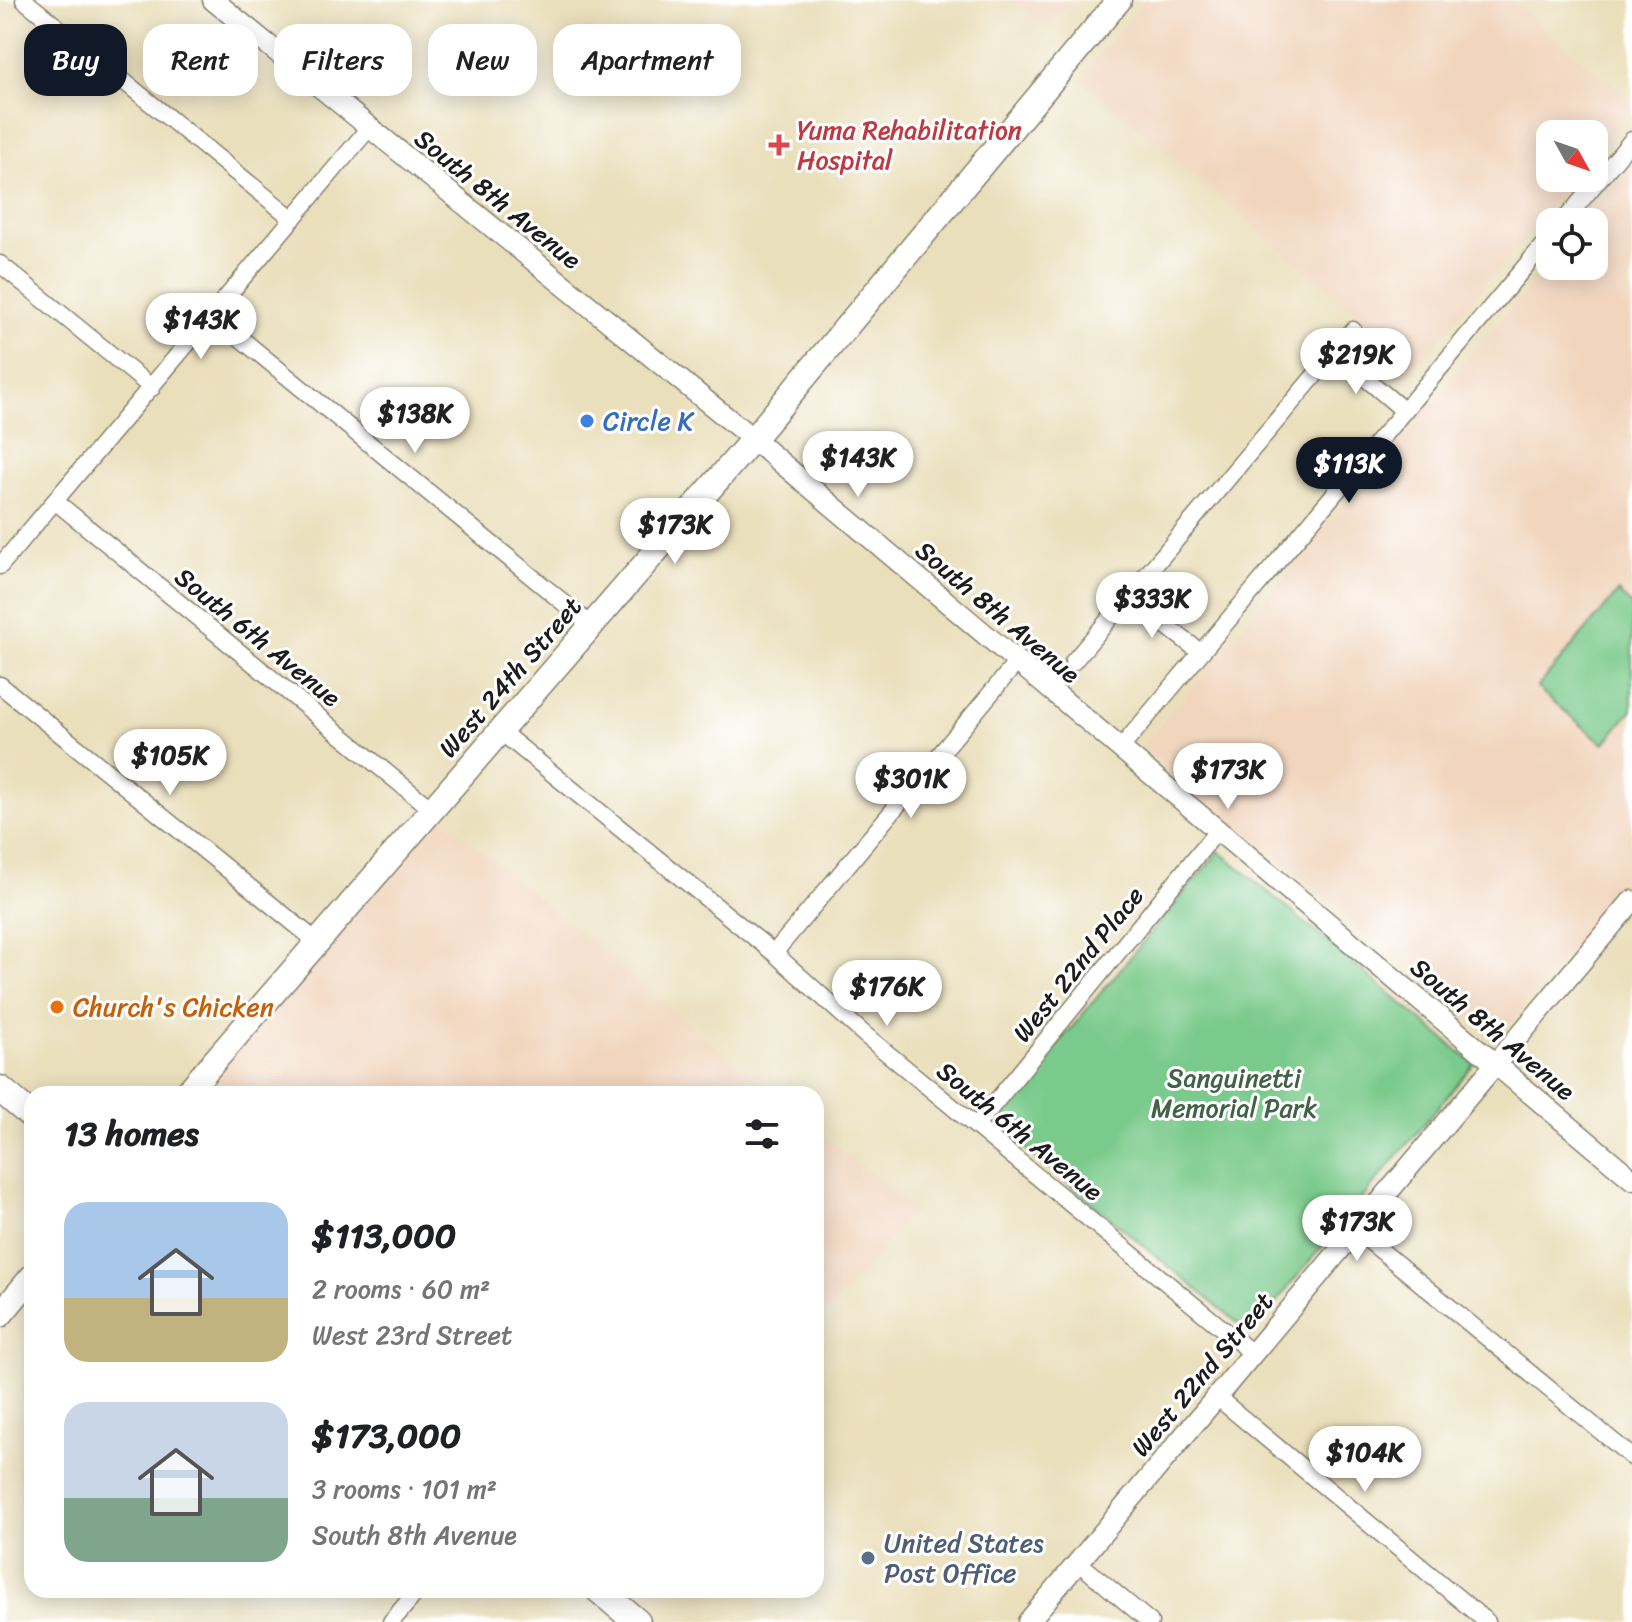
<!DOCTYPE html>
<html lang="en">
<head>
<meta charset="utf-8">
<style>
  body { margin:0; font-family:Sriracha,sans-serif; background:#f2f2f2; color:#202124; height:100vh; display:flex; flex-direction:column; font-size:30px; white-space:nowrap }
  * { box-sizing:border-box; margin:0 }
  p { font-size:26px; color:#757577 }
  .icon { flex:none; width:44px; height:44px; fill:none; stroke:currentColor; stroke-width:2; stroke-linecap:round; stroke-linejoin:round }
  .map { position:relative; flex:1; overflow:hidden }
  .drawer { position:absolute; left:24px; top:1086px; width:800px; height:512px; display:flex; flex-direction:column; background:#fff; border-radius:24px; box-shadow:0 4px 20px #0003 }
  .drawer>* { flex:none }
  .guide { position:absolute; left:24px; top:24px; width:800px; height:72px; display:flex; gap:16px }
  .needle { width:52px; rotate:130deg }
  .tools { position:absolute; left:1536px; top:120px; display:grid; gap:16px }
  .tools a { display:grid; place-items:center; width:72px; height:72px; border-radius:16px; background:#fff; box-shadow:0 4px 20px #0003; font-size:40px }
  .price { position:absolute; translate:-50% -68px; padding:0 18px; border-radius:28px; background:#fff; color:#222; font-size:26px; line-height:52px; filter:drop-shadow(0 2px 4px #0008) }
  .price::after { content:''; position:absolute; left:50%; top:48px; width:24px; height:18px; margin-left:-12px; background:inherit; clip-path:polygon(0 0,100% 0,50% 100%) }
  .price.active { background:#111827; color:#fff }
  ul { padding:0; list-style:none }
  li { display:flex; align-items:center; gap:24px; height:200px; padding:0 40px }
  li span { display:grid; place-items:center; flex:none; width:224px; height:160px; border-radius:24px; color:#555 }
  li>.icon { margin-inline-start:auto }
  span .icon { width:96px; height:96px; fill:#fffc; stroke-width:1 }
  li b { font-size:34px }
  h2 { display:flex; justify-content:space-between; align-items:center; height:96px; padding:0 40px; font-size:34px }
  .chip { padding:0 28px; border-radius:24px; background:#fff; box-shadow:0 4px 20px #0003; font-size:28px; line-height:72px }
  .chip.active { background:#111827; color:#fff }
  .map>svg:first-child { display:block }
  .built { fill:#f1d5bd }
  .park { fill:#7aca8b; stroke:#4b7354; stroke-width:2 }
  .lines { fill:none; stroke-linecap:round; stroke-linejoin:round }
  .minor-casing { stroke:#837e6c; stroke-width:19 }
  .tertiary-casing { stroke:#837e6c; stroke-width:23 }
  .secondary-casing { stroke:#837e6c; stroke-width:27 }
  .primary-casing { stroke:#837e6c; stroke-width:29 }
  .minor { stroke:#fff; stroke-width:16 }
  .tertiary { stroke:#fff; stroke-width:20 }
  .secondary { stroke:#fff; stroke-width:24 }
  .primary { stroke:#fff; stroke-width:26 }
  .health-dot { fill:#e0444e; stroke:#fff; stroke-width:3 }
  .shop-dot { fill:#3f7fe0; stroke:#fff; stroke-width:3 }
  .food-dot { fill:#e8710a; stroke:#fff; stroke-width:3 }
  .service-dot { fill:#5c6f8a; stroke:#fff; stroke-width:3 }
  .labels { text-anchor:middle; stroke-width:6; stroke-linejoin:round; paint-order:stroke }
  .health-label { font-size:26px; fill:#be3a42; stroke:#fff; text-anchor:start }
  .street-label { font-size:26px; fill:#1c1c1c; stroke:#fff }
  .shop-label { font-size:26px; fill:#366cbe; stroke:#fff; text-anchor:start }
  .food-label { font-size:26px; fill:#c56008; stroke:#fff; text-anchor:start }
  .park-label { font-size:26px; fill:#426248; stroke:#fff }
  .service-label { font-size:26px; fill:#4e5e75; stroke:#fff; text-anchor:start }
</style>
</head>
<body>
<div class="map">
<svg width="1632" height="1622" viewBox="0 0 1632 1622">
  <rect width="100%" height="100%" fill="#fff"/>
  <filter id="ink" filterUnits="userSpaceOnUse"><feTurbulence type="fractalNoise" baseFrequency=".0125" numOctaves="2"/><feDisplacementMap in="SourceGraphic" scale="16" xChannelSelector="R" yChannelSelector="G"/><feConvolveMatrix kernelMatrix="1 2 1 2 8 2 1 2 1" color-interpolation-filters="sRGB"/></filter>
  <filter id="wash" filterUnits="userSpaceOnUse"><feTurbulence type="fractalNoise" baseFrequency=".006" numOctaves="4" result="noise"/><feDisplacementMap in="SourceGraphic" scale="32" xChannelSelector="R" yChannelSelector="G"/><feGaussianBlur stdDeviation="1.8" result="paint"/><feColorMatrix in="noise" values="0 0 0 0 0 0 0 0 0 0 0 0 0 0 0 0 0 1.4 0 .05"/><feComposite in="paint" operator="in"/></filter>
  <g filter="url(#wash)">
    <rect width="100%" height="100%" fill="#eadfbb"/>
    <!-- built -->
    <path class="built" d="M1013,0h61l-27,27z
      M1145,0h365l122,101v9l-38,45v-21h-44v44h25l-158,187 -337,-287z
      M1632,163v713l-136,163 -354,-292 408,-486v5h44v-44h-12z
      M431,809l343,285h-587z
      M816,1129l99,81 -99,116z"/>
    <!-- park -->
    <path class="park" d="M1618,592l14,13v105l-28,34 -67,-56z
      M1219,851l255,213 -224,269 -257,-211z"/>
  </g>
  <g filter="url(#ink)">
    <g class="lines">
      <!-- minor casing -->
      <g class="minor-casing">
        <path id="minor" d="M24,0l269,219
          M1563,222l69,-82
          M0,264l152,124
          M212,315l380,311
          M1335,352l68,58
          M55,501l376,308
          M0,566l369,-438
          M1128,596l72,56
          M1073,662l280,-332
          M0,685l316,256
          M500,731l274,222 91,82 387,318
          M1120,749l430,-512
          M774,953l243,-291
          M976,1126l241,-295
          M1356,1230l276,227
          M1217,1397l270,225
          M1078,1562l72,60
          M391,1622l27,-32"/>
      </g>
      <!-- tertiary casing -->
      <g class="tertiary-casing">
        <path id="tertiary" d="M213,0l540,439 879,740
          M1028,1622l604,-721"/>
      </g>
      <!-- secondary casing -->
      <g class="secondary-casing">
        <path id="secondary" d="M186,1094l567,-655 366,-439
          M0,1315l32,-38"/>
      </g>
      <!-- primary casing -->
      <g class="primary-casing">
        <path id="primary" d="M0,1089l32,27
          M599,1590l38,32"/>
      </g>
      <!-- minor -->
      <use href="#minor" class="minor"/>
      <!-- tertiary -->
      <use href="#tertiary" class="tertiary"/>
      <!-- secondary -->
      <use href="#secondary" class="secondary"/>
      <!-- primary -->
      <use href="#primary" class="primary"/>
    </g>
  </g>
  <!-- markers -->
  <path class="health-dot" d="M775 133h8v8h8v8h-8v8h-8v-8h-8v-8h8z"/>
  <circle class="shop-dot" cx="587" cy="421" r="8"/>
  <circle class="food-dot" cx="57" cy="1007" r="8"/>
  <circle class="service-dot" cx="868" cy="1558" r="8"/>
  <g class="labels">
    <!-- health labels -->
    <g class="health-label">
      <text x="797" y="139">Yuma Rehabilitation<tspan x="797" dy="30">Hospital</tspan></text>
    </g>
    <!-- street labels -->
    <g class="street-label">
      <text transform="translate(498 199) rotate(39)" y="9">South 8th Avenue</text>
      <text transform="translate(998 612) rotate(40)" y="9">South 8th Avenue</text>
      <text transform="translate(258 637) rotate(39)" y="9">South 6th Avenue</text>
      <text transform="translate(510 677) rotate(-49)" y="9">West 24th Street</text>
      <text transform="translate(1078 964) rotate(-51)" y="9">West 22nd Place</text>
      <text transform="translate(1493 1029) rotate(40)" y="9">South 8th Avenue</text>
      <text transform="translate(1020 1131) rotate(39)" y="9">South 6th Avenue</text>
      <text transform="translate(1202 1374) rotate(-50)" y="9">West 22nd Street</text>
    </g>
    <!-- shop labels -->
    <g class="shop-label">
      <text x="603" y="430">Circle K</text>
    </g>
    <!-- food labels -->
    <g class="food-label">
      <text x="73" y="1016">Church's Chicken</text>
    </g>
    <!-- park labels -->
    <g class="park-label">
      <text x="1234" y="1087">Sanguinetti<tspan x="1234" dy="30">Memorial Park</tspan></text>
    </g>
    <!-- service labels -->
    <g class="service-label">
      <text x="884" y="1552">United States<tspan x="884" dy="30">Post Office</tspan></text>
    </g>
  </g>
</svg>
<div class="tools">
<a><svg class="needle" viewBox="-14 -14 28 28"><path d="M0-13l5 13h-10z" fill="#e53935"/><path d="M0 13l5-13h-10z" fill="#757577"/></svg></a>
<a><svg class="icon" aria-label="locate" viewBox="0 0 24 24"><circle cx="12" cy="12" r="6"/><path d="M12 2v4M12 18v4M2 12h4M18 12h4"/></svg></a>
</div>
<b class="price" style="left:201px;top:361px">$143K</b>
<b class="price" style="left:1356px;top:396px">$219K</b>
<b class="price" style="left:415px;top:455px">$138K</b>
<b class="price" style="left:858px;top:499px">$143K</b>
<b class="price active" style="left:1349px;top:505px">$113K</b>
<b class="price" style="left:675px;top:566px">$173K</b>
<b class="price" style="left:1152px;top:640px">$333K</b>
<b class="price" style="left:170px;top:797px">$105K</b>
<b class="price" style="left:1228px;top:811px">$173K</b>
<b class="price" style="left:911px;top:820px">$301K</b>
<b class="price" style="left:887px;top:1028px">$176K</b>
<b class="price" style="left:1357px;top:1263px">$173K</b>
<b class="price" style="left:1365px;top:1494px">$104K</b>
<div class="guide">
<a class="chip active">Buy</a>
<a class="chip">Rent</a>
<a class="chip">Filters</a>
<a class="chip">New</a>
<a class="chip">Apartment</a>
</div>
<section class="drawer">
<h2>13 homes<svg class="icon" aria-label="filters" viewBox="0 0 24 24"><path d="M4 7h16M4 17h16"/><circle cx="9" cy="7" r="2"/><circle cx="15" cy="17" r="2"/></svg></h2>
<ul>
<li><span style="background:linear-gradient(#a9c7e8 60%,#c2b280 0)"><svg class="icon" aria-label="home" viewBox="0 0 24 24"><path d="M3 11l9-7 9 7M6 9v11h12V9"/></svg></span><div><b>$113,000</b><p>2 rooms · 60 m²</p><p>West 23rd Street</p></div></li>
<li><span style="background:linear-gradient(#c9d6e8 60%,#7fa58c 0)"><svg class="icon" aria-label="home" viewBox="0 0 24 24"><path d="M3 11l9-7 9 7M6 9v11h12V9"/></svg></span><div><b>$173,000</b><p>3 rooms · 101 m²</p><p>South 8th Avenue</p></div></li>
</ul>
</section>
</div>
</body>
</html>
